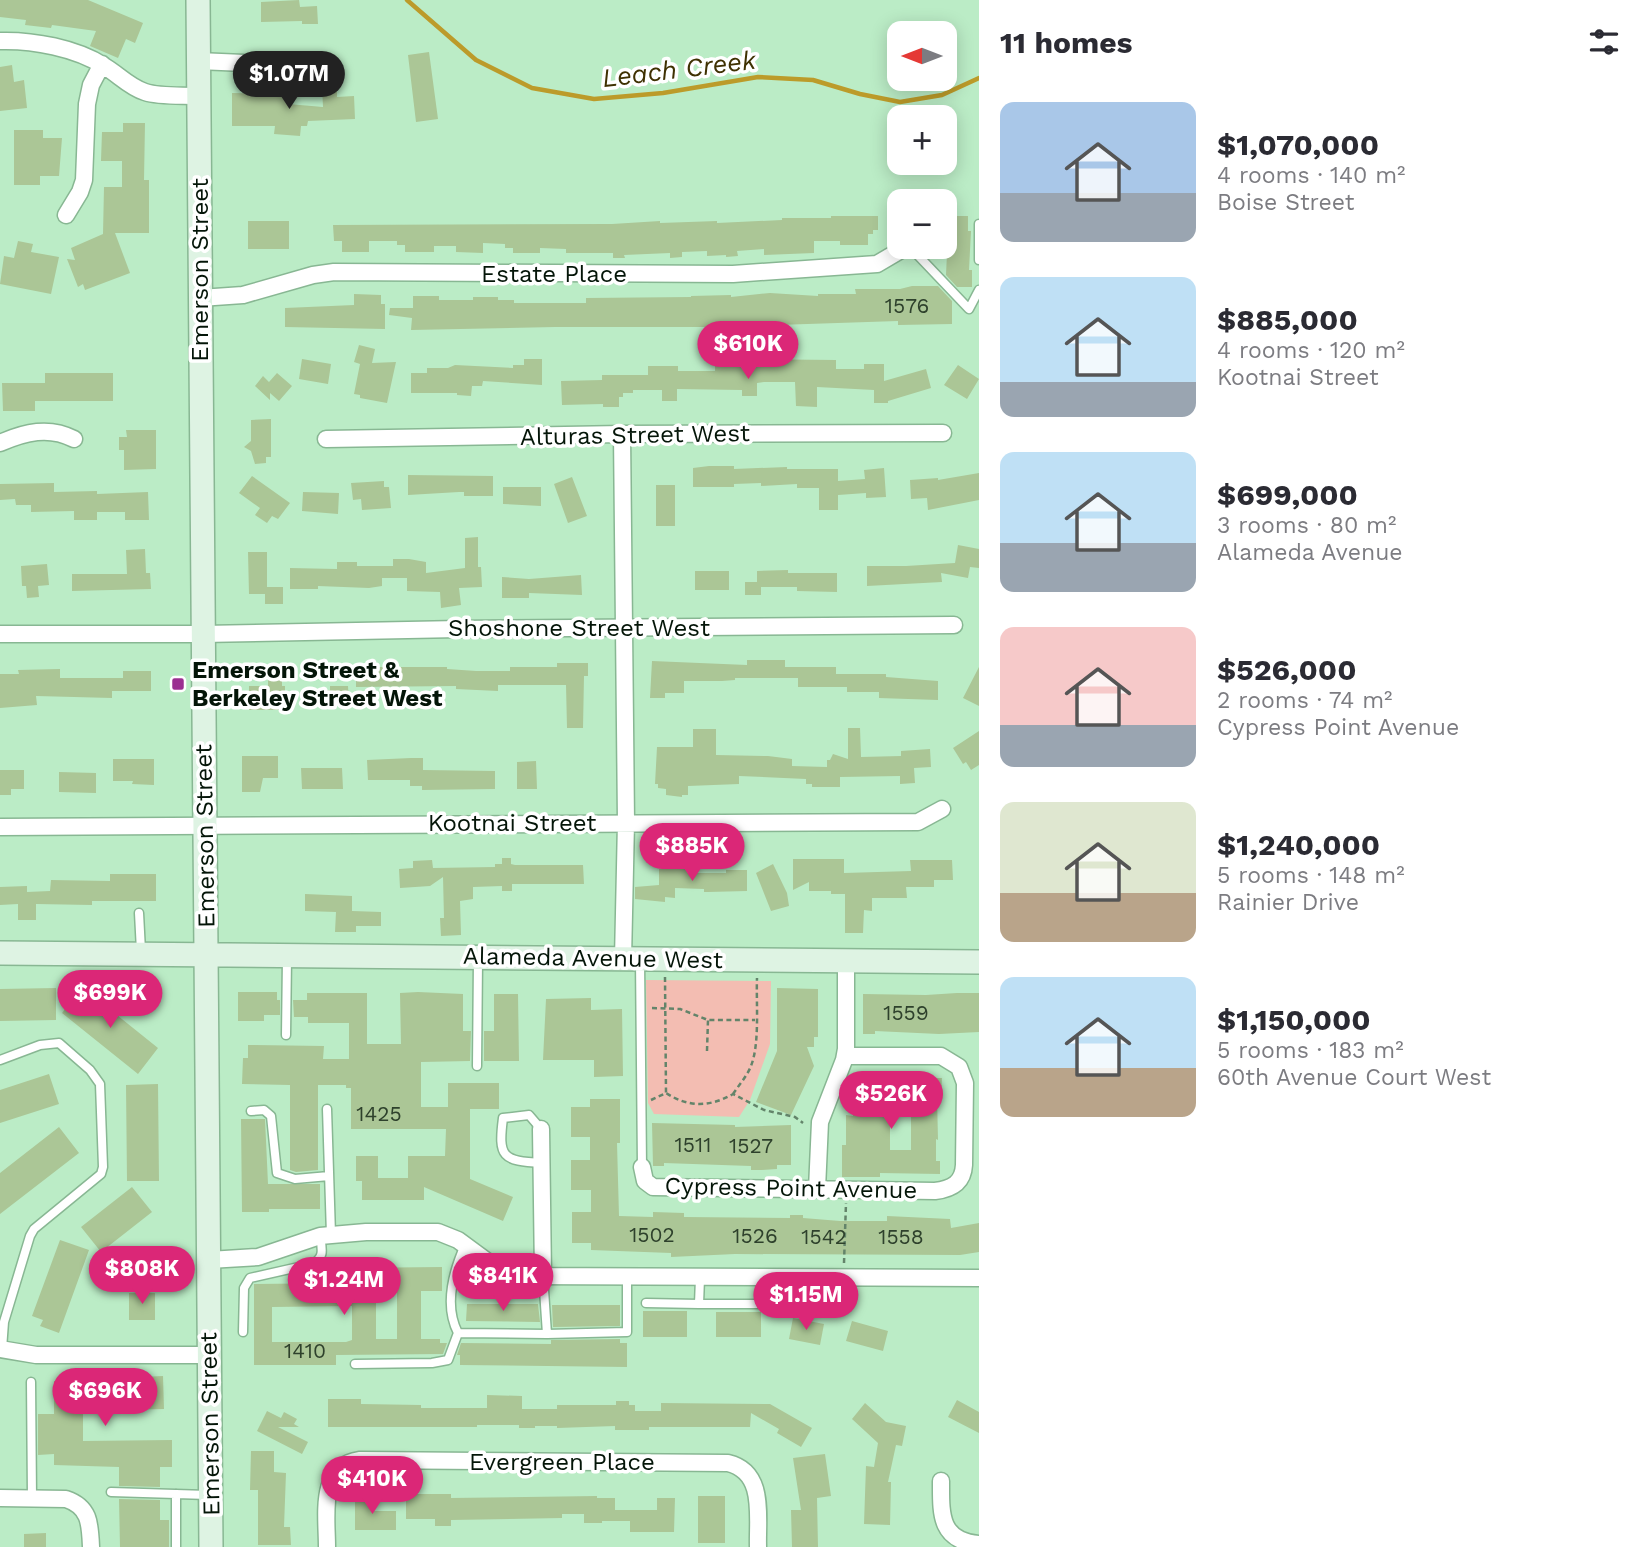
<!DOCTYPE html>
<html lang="en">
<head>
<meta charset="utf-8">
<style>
  body { margin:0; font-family:"Work Sans",sans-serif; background:#f2f2f3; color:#2b2b33; height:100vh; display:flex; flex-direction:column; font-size:26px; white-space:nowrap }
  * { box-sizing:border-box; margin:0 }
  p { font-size:23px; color:#7c7c81 }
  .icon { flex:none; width:38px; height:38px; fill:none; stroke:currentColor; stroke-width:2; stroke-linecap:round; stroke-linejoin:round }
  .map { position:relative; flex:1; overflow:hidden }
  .details { display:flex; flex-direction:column; background:#fff; width:665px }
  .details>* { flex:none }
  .needle { width:46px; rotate:270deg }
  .fabs { position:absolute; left:887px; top:21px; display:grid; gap:14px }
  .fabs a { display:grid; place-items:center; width:70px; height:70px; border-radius:14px; background:#fff; box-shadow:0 4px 18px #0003; font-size:35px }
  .price { position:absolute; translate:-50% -60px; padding:0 16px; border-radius:24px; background:#db2777; color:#fff; font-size:23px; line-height:46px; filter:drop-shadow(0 2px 4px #0008) }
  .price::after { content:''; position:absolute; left:50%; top:42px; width:21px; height:16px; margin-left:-10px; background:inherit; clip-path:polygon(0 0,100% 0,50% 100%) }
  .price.selected { background:#222; color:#fff }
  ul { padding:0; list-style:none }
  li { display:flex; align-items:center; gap:21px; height:175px; padding:0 21px }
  li span { display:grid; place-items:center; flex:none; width:196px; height:140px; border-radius:14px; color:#555 }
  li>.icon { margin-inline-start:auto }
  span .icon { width:84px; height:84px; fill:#fffc; stroke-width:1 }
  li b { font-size:30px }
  h2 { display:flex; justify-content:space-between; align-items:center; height:84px; padding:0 21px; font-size:30px }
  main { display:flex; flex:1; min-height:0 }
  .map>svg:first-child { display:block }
  .green { fill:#f3bdb2 }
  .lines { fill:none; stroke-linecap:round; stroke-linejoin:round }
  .stream { stroke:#bc9b2a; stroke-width:4.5 }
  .building { fill:#abc696; fill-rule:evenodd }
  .lane-casing { stroke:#88b793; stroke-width:11 }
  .street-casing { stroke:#88b793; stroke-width:19 }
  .secondary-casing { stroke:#88b793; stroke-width:26 }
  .path { stroke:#63846a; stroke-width:2.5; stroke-dasharray:5 3.5; stroke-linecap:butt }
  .lane { stroke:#fff; stroke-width:8 }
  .street { stroke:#fff; stroke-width:16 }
  .secondary { stroke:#def3e3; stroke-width:23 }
  .poi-dot { fill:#9b2f91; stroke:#fff; stroke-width:2.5 }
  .labels { text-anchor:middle; stroke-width:7; stroke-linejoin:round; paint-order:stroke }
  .number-label { font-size:21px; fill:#2e412c }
  .street-label { font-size:24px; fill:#041508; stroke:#fff }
  .poi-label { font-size:24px; font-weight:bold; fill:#041508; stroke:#fff; text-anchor:start }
  .water-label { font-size:26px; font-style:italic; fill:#3f3102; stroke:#fff }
</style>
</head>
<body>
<main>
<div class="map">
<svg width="979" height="1547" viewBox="0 0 979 1547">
  <rect width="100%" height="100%" fill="#bbecc6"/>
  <!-- green -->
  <path class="green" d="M646,980l125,1 -1,63 -20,56 -11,17 -85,-3 -6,-11z"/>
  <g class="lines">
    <!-- stream -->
    <path class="stream" d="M407,0l69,60 56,28 62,11 69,-6 95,-16 55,3 47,14 40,8 42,-7 37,-17"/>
  </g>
  <!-- building -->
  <path class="building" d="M0,0h88l55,23 -8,20 -9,-4 -8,19 -28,-12 6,-15 -44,-6 -1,3 -26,-3 1,-5 -26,-3z
    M299,0l1,7 17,-1 1,18h-16v-3l-41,1v-20z
    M429,52l9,67 -22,3 -8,-67z
    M12,65l2,17 10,-2 3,28 -27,3v-44z
    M322,86h15v11l17,-1 1,23 -47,2 -1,5h-6l-1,10 -26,-2 1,-8h-43v-33l57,1 -1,10 35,3z
    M123,123h22l-1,57h5v53h-34l15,40 -45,17 -2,-6 -5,3 -11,-28 8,1 -4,-12 32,-14 1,-47h18v-26h-21l1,-29h21z
    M14,130h29v8h19l-3,38h-19v9h-26z
    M831,216h47v14h-5v4h-5v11h-28v-4h-26v12l-50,2v-6l-27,2 1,5 -12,1v-2l-19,1v-5l-25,1v5l-12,1v-5l-46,2 1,3h-12v-5h-47v-4l-26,-1v5h-27v-5h-8v-4l-22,-1v10l-27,-1v-6h-22v6h-29v-7h-8v-4h-28v11h-27v-11h-8l-1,-16 279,-1 48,-3v2l57,-2v2l65,-3v-2h49z
    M945,216h23v15h3l-2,39h3v17h-15l-11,-12 2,-43h-3z
    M248,221h41v28h-41z
    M18,241l15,3 -2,8 28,5 -8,37 -51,-10 4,-28 10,2z
    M912,286h26l14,15v23l-54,1v-4l-182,6h-161l-144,3 1,-12 -23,-3 1,-7h23v-12h26v4h34v-3h25v3h16v3h72v-5l105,-1v-1l40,-1v2l39,-4 48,3v-2h38l-1,-5h45z
    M354,294l27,1v9h4v25l-100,-2v-19l69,-3z
    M359,345l16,4 -3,14 24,-1 -9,41 -27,-5v-3l-6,-1 6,-30 -6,-2z
    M302,359l29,5 -3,20 -29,-5z
    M524,359h18v26l-59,-4 -1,5h-10l-1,10 -14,-1v-2h-46v-20h16v-5h21l7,-3 58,3v-3h11z
    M742,359l94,1v9h28v-5h20v17l42,-12 5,19 -43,13v2h-14v-13l-57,-3v20l-21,-1 -1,-24h-31l-7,1v13h-15v-6l-65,-1v12h-15v-11h-29v3h-10v4h-4v10h-16v-3l-41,1 -1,-24 41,-1v-5h46v-9h30v5h37v-8h27z
    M958,365l21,14 -12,20 -23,-14z
    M45,373h68v28h-78v10h-32l-1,-28h43z
    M277,373l15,13 -13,15 -9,-8v7l-15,-14 8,-10 6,6z
    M271,419v38h-5v6l-11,1 -4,-13 -7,-4 7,-6v-21z
    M126,430h30v39l-32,1v-20h-5v-13h8z
    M709,466h25v3l53,-2v2h51v12l27,-2 -1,-9 20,-2 2,29 -20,1v-5l-28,2v15h-19v-22h-22v-4l-36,2v-3l-27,1v3h-41v-19z
    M979,473v27l-51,10 -1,-12 -16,1 -1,-19 28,-2v2z
    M408,475l85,1v20h-29v-4h-5l-51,3z
    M252,476l38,27 -12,16 -6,-3 -5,7 -12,-8 5,-7 -21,-15z
    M572,477l15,39 -19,7 -14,-39z
    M384,481v6h5l2,21 -29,2 -1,-11 -8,1 -2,-17z
    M54,483v9l43,-1v3l51,-2 1,28h-24v-8h-28v8h-23v-9l-43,1v-7h-15l-1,-6 -15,1v-16z
    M656,485h19v41h-19z
    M503,487h38v19l-38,-2z
    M303,492l36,1 -1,21 -36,-3z
    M478,537v30h3l1,20 -23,1 2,17 -20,3 -1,-16 -33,-1v-13h-25v8l-13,2 -51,-2v3h-28v-21l47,1v-7h20v4h36v-7h16l17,3v11l39,-5v-30z
    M958,545l21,4v19l-9,-1 -2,11 -27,-5 1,9 -75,4v-20h39l49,-3z
    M145,549l1,24h4l1,16 -79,2v-17h55l-1,-24z
    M248,552h19v35h16v17h-18v-10h-16z
    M47,564l2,21 -11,1 1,11 -12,1 -1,-12h-4l-1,-20z
    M788,570v3h49v19l-40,-1v-4h-36v8h-16v-13h12v-11z
    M695,571h34v19h-34z
    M581,575l1,20 -53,-2v5h-27v-21l27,2z
    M747,660h38v7h51v7h50v3l52,4v19l-59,-2v-6h-32v-5h-49v-9h-63v2l-13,1h-38v12h-19v5h-15l2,-37 95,4z
    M557,663h31v13h-4l-1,52h-16l-1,-43h-68v6l-42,-2v-3l-100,1v-20h91v2l29,2h34v-4h47z
    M979,667v39l-16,-8z
    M60,669v9h63v-7h28v20h-39v7l-76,-2 1,9 -37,3v-34h19l-1,-4z
    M268,674h14v12h3v24h-36v-24h19z
    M330,686h18l1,20 -34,-2v-14h15z
    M848,728h12l1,29 40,-1v-5l29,-2 1,18 -17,1 1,15 -15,1v-8l-60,1v10h-28v-3h-6v-5l-67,-3v8l-51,2v9h-6v2l-16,-2v-6l-8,-1v-4h-3l2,-37h36v-18h23v26l52,1 24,3v7l35,1v-7h3l3,-6 15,5z
    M979,731v34l-8,5 -5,-8 -3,2 -10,-16z
    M242,756h36v22h-15l-3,14h-18z
    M411,758h12v12l72,1v18l-73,1v-4h-12v-6h-42l-1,-20z
    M113,759h41v26l-22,-1 1,-3h-20z
    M536,761l1,28h-20v-27z
    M301,768h41l1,21h-41z
    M0,770h24v19h-13v6h-11z
    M59,772l37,1v20l-37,-1z
    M502,858h9v6l4,1h68l1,19h-72v7h-10v-5l-29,1v12l-13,2 1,34 -20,1 -1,-18h4l-1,-41 -13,9 -30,2 -1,-19 14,-1v-7l19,-1 1,8 62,-1v-3h7z
    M793,859h51v14l67,-2 -1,-11h42l1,20h-19v7h-28l1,11h-35v13l-8,-1 -1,23h-18v-39h-14v-3h-22v-9l-16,8z
    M773,864l14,29 2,13 -18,5 -15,-38z
    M659,869h29l-1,4h39v-3h21v21l-39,1h-4v-3l-29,-1v10l-10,-1v5l-30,-3v-12l24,-2z
    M110,874h46v27h-64v4l-56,-1v16h-18v-16l-18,1v-18l27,-1v6l23,-1 1,-11 59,1z
    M305,894l47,2v15l29,1v14h-25v6h-21l1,-20 -31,-1z
    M82,987l76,61 -20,26 -76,-61z
    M56,988v32l-56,1v-32z
    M777,988l41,1v48h-4v10h-7l7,19 -23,49 -35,-13 21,-51z
    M238,992h39v8h3v15h-16v6h-26z
    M418,992l45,2v37h8l-1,30 -49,1v45h27v-24h51v26h-29v70l43,18 -10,24 -79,-34v13h-62v-19h-6v-25h22v22h30v-22h37l1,-27h-95v-41h-5v-3h-28v85l-22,2 -6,-2v-85l-48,-1 1,-26h5v-13l76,1 -1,13h26v-36h-41v-6h-14l-1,-17h14v-7h60v51h34l-1,-51z
    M957,993h22v39l-40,2 -64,-3v3h-12v-40l63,1z
    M494,994h24l1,67h-35v-30h10z
    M591,998v12l31,-1 1,67 -29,1v-17h-51l3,-61z
    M49,1074l10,30 -59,19v-33z
    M864,1076h26v74h21v-72h31l-1,16 -4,2 1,44 -2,-1v22h4v13l-60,-1v4h-38v-32h4v-30l7,1v-10h6v-25h5z
    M158,1084l1,97h-32l-1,-96z
    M590,1099h30v44h-3l2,73 34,1v-5l31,1v4l106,1v-3h13v3l37,3h47v-5l63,3 1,9 28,-5v29l-19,3 -225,-1 -64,3v-4l-80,-3v-7h-19v-31h19v-22h-20v-30h19v-23h-19v-30h19z
    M241,1119h24l3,65h52v25h-51v3h-27z
    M652,1123l83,2v2l56,-2v40h-14v4l-15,1h-11v-4l-87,-3v3h-11z
    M59,1127l20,26 -79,61v-41z
    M132,1187l20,25 -51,40 -20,-25z
    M60,1240l29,10 -30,83 -19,-7 3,-6 -11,-4z
    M442,1267v24h-21v48h19v4h7l-4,11 -107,1v10h-82v-81l91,-1v-15zM376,1291h21v48h-21zM352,1306v34l-6,2h-74v-35z
    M129,1293h26v27h-26z
    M467,1304h71l2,18 -74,-1z
    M552,1305h68v21l-67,1z
    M643,1311h44v26h-44z
    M716,1312h45v25h-45z
    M793,1318l31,6 -4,21 -31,-6z
    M852,1321l36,10 -5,20 -37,-10z
    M620,1339v4h7v24l-167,-2v-10h-3l4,-12 90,1v-4z
    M163,1376l1,33 -81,2v30l89,-1v27h-12v20l-41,-1v-19l-65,-2v-11l-16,1v-41h16v-33z
    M487,1395l35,1v13h35v-4h59v-4h13v4h6v6h26v-8l109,1 42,24 -11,19 -24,-14 2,-4 -28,-16 -1,14h-101v3h-34v-4l-58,2v-2h-22v2h-16v-3h-42v2h-149v-28h33v5l60,1v3h66z
    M957,1400l22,12v21l-31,-16z
    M865,1403l21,19 20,4 -4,20 -6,-1 -8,37h3l-1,43 -26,-1 2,-58 8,1 4,-24 -26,-24z
    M267,1411l14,7 3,-6 13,7 -3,5 5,3h-21l30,15 -6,12 -45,-23z
    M251,1451h23v21l12,1 -2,54h6l1,18h-33v-55h-8z
    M825,1454l6,42 -14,2 1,49h-26l-1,-37h10l-8,-52z
    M406,1494h45v4l146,-2v2h18v12h42v-12h18l-1,34h-44v-11h-28v2h-18v-9h-22v4l-111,2v6h-16v-7h-29z
    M355,1495h19v16h22v19h-41z
    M698,1496h27v47h-27z
    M119,1499l41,1v20h9v27h-49z
    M46,1533v14h-22v-13z"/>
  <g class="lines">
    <!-- lane casing -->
    <g class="lane-casing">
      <path id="lane" d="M979,224v36
        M910,247l59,62 10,-19
        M139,913l2,38
        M640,960l2,207
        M286,1035l1,-77
        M0,1060l40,-15 19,-2 31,27 10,14 3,83 -2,7 -67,55 -4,7 -26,86 -2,27
        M477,1066l1,-106
        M327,1109l4,126
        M251,1111l13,-1 7,6 6,57 18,6 34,-3
        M541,1129l-12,-14 -26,3c-5,39 -1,43 39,45
        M465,1245c-12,27 -21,61 -7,88l89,1 -4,-59
        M646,1303l53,1 1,-26
        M699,1304h59
        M243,1332l1,-44 6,-10 62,-14c13,-6 10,-15 8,-28
        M547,1334l80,-2v-56
        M355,1364l77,-1 16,-3 10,-27
        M31,1382l1,116
        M111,1492l97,3
        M176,1494v53"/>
    </g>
    <!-- street casing -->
    <g class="street-casing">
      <path id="street" d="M0,41c33,-1 76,7 104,25 14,8 25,21 41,26 15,5 37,3 54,4
        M198,61l112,5
        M66,215l14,-23 4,-12 3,-76 4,-19 11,-21
        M200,298l43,-3 70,-20 21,-3 399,2 144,-10 29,-17
        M622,434l4,388 -3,137
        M326,439l296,-5 321,-1
        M0,443c25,-11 49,-17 74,-4
        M0,634h203l256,-5 495,-4
        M0,827l918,-5 24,-13
        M541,1129l2,146
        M642,1167l3,14 8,6 282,4c17,-2 28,-8 29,-26l1,-82 -6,-16 -18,-11h-96
        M817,1189l3,-67 24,-62 2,-11v-88
        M209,1260l49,-3 62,-21 46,-4h72l20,8 38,28 29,8 454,2
        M0,1349l36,6h173
        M941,1481c0,32 -2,60 38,63
        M0,1498l66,1c24,8 24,25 25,48
        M327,1547c0,-32 -9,-81 33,-87l368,3c38,9 29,54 30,84"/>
    </g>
    <!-- secondary casing -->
    <g class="secondary-casing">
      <path id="secondary" d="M198,0l13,1547
        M0,953l979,9"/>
    </g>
    <!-- path -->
    <path class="path" d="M665,977l1,116
      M652,1008l28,1 28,11h47
      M707,1051l1,-31
      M733,1094c6,-9 14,-18 18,-28 9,-23 5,-63 6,-88
      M651,1100l15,-7c23,15 44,14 67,1l31,16 31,7 8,6
      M844,1263l2,-60"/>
    <!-- lane -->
    <use href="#lane" class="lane"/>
    <!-- street -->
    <use href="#street" class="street"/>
    <!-- secondary -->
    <use href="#secondary" class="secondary"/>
  </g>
  <!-- markers -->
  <rect class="poi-dot" x="171" y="677" width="14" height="14" rx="3.5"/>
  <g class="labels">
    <!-- number labels -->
    <g class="number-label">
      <text x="907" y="313">1576</text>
      <text x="906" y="1020">1559</text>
      <text x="379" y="1121">1425</text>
      <text x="693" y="1152">1511</text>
      <text x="751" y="1153">1527</text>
      <text x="652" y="1242">1502</text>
      <text x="755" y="1243">1526</text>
      <text x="824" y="1244">1542</text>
      <text x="901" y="1244">1558</text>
      <text x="305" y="1358">1410</text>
    </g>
    <!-- street labels -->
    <g class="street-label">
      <text transform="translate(200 270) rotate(-90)" y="8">Emerson Street</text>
      <text x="554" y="282">Estate Place</text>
      <text transform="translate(635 435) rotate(-1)" y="8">Alturas Street West</text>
      <text x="579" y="636">Shoshone Street West</text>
      <text x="512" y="831">Kootnai Street</text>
      <text transform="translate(205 836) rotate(-91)" y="8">Emerson Street</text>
      <text transform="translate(593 958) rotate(1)" y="8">Alameda Avenue West</text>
      <text transform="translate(791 1188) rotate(1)" y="8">Cypress Point Avenue</text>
      <text transform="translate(210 1424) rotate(-91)" y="8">Emerson Street</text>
      <text x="562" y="1470">Evergreen Place</text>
    </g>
    <!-- poi labels -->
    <g class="poi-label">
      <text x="192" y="678">Emerson Street &amp;<tspan x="192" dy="28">Berkeley Street West</tspan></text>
    </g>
    <!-- water labels -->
    <g class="water-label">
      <text transform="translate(679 69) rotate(-7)" y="9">Leach Creek</text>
    </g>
  </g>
</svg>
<div class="fabs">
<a><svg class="needle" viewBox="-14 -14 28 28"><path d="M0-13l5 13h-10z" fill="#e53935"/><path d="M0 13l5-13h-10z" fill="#7c7c81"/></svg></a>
<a>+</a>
<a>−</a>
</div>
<b class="price selected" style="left:289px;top:111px">$1.07M</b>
<b class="price" style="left:748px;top:381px">$610K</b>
<b class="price" style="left:692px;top:883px">$885K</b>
<b class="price" style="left:110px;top:1030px">$699K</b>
<b class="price" style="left:891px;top:1131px">$526K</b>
<b class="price" style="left:142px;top:1306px">$808K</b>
<b class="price" style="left:503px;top:1313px">$841K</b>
<b class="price" style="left:344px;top:1317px">$1.24M</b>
<b class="price" style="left:806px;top:1332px">$1.15M</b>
<b class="price" style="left:105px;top:1428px">$696K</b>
<b class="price" style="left:372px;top:1516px">$410K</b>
</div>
<section class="details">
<h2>11 homes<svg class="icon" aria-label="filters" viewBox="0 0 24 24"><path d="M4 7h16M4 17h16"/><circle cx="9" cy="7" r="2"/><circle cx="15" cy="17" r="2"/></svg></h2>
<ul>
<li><span style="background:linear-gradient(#a9c7e8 65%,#9aa5b1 0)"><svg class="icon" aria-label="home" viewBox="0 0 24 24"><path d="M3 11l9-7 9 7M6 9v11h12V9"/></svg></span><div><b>$1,070,000</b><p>4 rooms · 140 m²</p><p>Boise Street</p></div></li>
<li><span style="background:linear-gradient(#bfe0f5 75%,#9aa5b1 0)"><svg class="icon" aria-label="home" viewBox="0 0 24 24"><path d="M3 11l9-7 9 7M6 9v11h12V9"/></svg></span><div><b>$885,000</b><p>4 rooms · 120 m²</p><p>Kootnai Street</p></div></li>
<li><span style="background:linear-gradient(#bfe0f5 65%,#9aa5b1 0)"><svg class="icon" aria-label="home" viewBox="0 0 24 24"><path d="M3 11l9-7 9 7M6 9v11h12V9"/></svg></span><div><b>$699,000</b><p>3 rooms · 80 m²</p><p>Alameda Avenue</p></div></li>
<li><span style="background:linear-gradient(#f6c9c9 70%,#9aa5b1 0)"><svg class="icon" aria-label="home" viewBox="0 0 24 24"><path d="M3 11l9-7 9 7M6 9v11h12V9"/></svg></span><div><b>$526,000</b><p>2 rooms · 74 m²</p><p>Cypress Point Avenue</p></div></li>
<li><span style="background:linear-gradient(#dfe7d0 65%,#b9a48a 0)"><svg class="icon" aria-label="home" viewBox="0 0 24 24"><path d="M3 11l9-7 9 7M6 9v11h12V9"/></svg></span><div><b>$1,240,000</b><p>5 rooms · 148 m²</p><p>Rainier Drive</p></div></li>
<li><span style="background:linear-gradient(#bfe0f5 65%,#b9a48a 0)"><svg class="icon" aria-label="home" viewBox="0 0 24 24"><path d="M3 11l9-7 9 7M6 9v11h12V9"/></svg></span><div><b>$1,150,000</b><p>5 rooms · 183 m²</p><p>60th Avenue Court West</p></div></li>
</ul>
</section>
</main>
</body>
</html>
